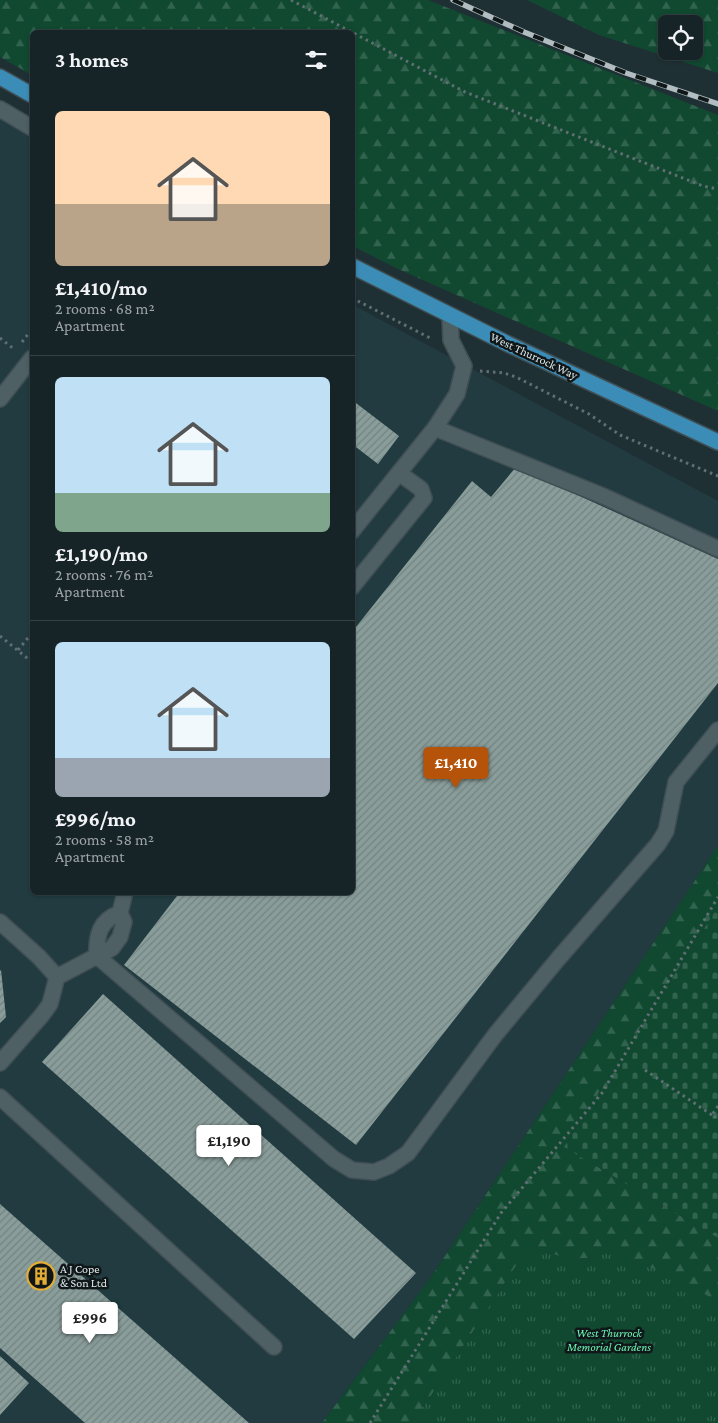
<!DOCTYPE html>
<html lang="en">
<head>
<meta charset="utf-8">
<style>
  body { margin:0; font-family:"Crimson Pro",serif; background:#202c2f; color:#f1f3f6; height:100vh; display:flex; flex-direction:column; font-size:19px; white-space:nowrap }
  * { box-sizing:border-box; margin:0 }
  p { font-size:16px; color:#9ea4a7 }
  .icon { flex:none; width:28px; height:28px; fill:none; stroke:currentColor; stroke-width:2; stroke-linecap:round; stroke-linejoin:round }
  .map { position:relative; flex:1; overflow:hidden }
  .sheet { position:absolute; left:30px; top:30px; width:325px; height:865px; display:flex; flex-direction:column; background:#172427; border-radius:8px; box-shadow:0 1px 4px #0004,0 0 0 1px #364144 }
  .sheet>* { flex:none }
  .tools { position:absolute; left:658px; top:15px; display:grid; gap:10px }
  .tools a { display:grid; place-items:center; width:45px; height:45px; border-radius:8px; background:#172427; box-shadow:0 1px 4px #0004,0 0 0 1px #364144; font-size:25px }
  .price { position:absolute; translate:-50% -42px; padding:0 11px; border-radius:5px; background:#fff; color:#222; font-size:16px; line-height:32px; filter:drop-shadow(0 1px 2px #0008) }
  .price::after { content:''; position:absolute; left:50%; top:30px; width:15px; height:11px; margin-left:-8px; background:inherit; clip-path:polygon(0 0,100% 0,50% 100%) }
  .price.active { background:#b45309; color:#fff }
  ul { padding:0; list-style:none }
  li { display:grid; align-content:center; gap:10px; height:265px; padding:0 25px }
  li+li { border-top:1px solid #364144 }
  li span { display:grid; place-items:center; height:155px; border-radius:8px; color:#555 }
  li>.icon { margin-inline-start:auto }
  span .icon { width:90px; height:90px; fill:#fffc; stroke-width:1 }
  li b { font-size:21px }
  h2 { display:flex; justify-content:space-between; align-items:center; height:60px; padding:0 25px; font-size:21px }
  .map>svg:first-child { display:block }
  .built { fill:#213b40 }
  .forest { fill:url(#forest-firs); fill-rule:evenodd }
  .cemetery { fill:url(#cemetery-stones) }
  .park { fill:url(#park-tufts) }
  .building { fill:url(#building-hatch) }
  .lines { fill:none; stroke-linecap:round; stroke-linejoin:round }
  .minor-casing { stroke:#3f4e52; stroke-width:18 }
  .major-casing { stroke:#3f4e52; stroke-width:18 }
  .path { stroke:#606f73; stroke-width:3; stroke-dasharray:2.5 4; stroke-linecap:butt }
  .minor { stroke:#4e6064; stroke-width:15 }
  .major { stroke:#3b8cb6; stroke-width:15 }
  .rail-casing { stroke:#b1bdc0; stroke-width:5.5 }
  .rail { stroke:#101719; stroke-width:4; stroke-dasharray:11; stroke-linecap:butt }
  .labels { text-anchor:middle; stroke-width:5; stroke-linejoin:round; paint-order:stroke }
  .street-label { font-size:12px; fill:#dde7ea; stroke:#101719 }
  .poi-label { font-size:12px; fill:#dde7ea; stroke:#101719; text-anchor:start }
  .park-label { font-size:12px; font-style:italic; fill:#6cf7b6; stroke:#101719 }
</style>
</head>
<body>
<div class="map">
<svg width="718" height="1423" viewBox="0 0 718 1423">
  <defs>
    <pattern id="forest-firs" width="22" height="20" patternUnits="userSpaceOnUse" patternTransform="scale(1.25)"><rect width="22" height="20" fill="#104930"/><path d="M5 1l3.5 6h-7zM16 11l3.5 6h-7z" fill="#32634e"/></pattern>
    <pattern id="cemetery-stones" width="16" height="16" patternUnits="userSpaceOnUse" patternTransform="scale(1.25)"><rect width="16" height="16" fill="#104930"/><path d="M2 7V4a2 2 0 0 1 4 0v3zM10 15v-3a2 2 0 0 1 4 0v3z" fill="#32634e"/></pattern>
    <pattern id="park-tufts" width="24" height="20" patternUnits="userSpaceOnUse" patternTransform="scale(1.25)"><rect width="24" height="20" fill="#104930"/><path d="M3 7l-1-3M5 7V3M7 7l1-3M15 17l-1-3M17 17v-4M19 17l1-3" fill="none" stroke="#32634e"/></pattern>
    <pattern id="building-hatch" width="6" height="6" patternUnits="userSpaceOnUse" patternTransform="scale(1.25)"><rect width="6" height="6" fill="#899d9a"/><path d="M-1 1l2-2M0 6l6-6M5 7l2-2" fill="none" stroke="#748381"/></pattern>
  </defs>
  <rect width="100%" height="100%" fill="#1f3034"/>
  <!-- built -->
  <path class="built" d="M0,116l32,18v758h320l1,-587 365,196v345l-287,431 -109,146h-322z"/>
  <!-- forest -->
  <path class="forest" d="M0,0h428l290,115v296l-322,-143 -43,-22 -1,-214h-320v43l-32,-18z
    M527,0h191v73l-119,-38zM666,24h28v27h-28z
    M718,846v61l-154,240 154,91v63l-108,-53 -17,10 -25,1 -39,-13 -116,177h-91l109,-146z"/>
  <!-- cemetery -->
  <path class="cemetery" d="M718,907v331l-154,-91z"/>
  <!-- park -->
  <path class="park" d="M529,1246l39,13 25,-1 17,-11 108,54v122h-305z"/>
  <!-- building -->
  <path class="building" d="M352,400l47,36 -21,28 -26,-20z
    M516,467l202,92v124l-362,462 -232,-180 56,-73h172v-260l120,-151 19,16z
    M1,970l5,47 -6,6v-52z
    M103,994l313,279 -62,66 -312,-277z
    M0,1204l249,219h-164l-85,-75z
    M0,1356l29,27 -29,32z"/>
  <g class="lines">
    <!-- minor casing -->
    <g class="minor-casing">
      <path id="minor" d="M0,109l32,19
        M0,399l32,-41
        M435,428l168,68 115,53
        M352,531l83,-103 22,-34 7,-28 -13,-26 -1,-24
        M352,587l72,-89 -3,-9 -22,-16
        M120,913c-20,7 -24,22 -23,43l237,203 18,11 22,2 15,-6 19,-13 87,-118 63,-76 100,-115 8,-13 10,-49 42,-52
        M0,922l39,35 18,20
        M57,977l55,-29 8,-11 4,-15 -4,-9 5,-21
        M0,1063l42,-48 8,-11 7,-27
        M0,1097l274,250"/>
    </g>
    <!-- major casing -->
    <g class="major-casing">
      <path id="major" d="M0,77l32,18
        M352,266l156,78 210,98"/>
    </g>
    <!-- path -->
    <path class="path" d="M291,0l174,92 238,94 15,3
      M352,298l80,41
      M0,338l15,12
      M22,342l10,-13
      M480,371l24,2 12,4 73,37 31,21 98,41
      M0,636l32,26
      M18,650l14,-17
      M645,1070l67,45
      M718,1106l-6,9 6,4
      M370,1423l131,-210 101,-120 116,-196"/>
    <!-- minor -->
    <use href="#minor" class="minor"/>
    <!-- major -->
    <use href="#major" class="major"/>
    <!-- rail casing -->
    <g class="rail-casing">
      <path id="rail" d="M453,0l71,32 102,41 92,31"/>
    </g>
    <!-- rail -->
    <use href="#rail" class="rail"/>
  </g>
  <!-- icons -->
  <defs>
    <g id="building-ring" transform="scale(1.4375)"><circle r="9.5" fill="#101719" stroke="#e4ad35" stroke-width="1.5"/><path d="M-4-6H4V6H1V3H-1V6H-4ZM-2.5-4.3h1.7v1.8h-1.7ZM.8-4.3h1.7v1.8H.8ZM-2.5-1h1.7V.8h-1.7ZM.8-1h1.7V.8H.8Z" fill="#e4ad35"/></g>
  </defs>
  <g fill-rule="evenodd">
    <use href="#building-ring" x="41" y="1276"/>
  </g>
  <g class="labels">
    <!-- street labels -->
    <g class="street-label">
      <text transform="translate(534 356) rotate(25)" y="4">West Thurrock Way</text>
    </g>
    <!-- poi labels -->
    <g class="poi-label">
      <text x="60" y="1273">A J Cope<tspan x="60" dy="14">&amp; Son Ltd</tspan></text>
    </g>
    <!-- park labels -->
    <g class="park-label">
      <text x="609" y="1337">West Thurrock<tspan x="609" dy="14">Memorial Gardens</tspan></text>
    </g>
  </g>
</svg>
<div class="tools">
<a><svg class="icon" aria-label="locate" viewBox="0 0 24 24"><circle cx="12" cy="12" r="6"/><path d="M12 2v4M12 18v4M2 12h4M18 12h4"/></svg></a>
</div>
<b class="price active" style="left:456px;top:789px">£1,410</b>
<b class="price" style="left:229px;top:1167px">£1,190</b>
<b class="price" style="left:90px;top:1344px">£996</b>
<section class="sheet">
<h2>3 homes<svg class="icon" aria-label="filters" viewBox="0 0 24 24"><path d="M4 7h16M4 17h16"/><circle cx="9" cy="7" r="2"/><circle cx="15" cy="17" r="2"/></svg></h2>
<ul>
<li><span style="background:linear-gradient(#ffd9b3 60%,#b9a48a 0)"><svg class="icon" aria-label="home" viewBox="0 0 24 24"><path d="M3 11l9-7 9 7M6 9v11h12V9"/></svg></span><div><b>£1,410/mo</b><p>2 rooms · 68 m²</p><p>Apartment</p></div></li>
<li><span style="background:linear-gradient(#bfe0f5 75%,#7fa58c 0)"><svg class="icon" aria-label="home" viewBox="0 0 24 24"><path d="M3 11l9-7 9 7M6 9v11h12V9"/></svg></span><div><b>£1,190/mo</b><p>2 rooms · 76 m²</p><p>Apartment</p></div></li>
<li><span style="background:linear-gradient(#bfe0f5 75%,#9aa5b1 0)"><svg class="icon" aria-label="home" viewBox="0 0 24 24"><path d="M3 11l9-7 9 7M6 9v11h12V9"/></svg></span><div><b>£996/mo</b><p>2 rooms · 58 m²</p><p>Apartment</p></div></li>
</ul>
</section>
</div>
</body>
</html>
